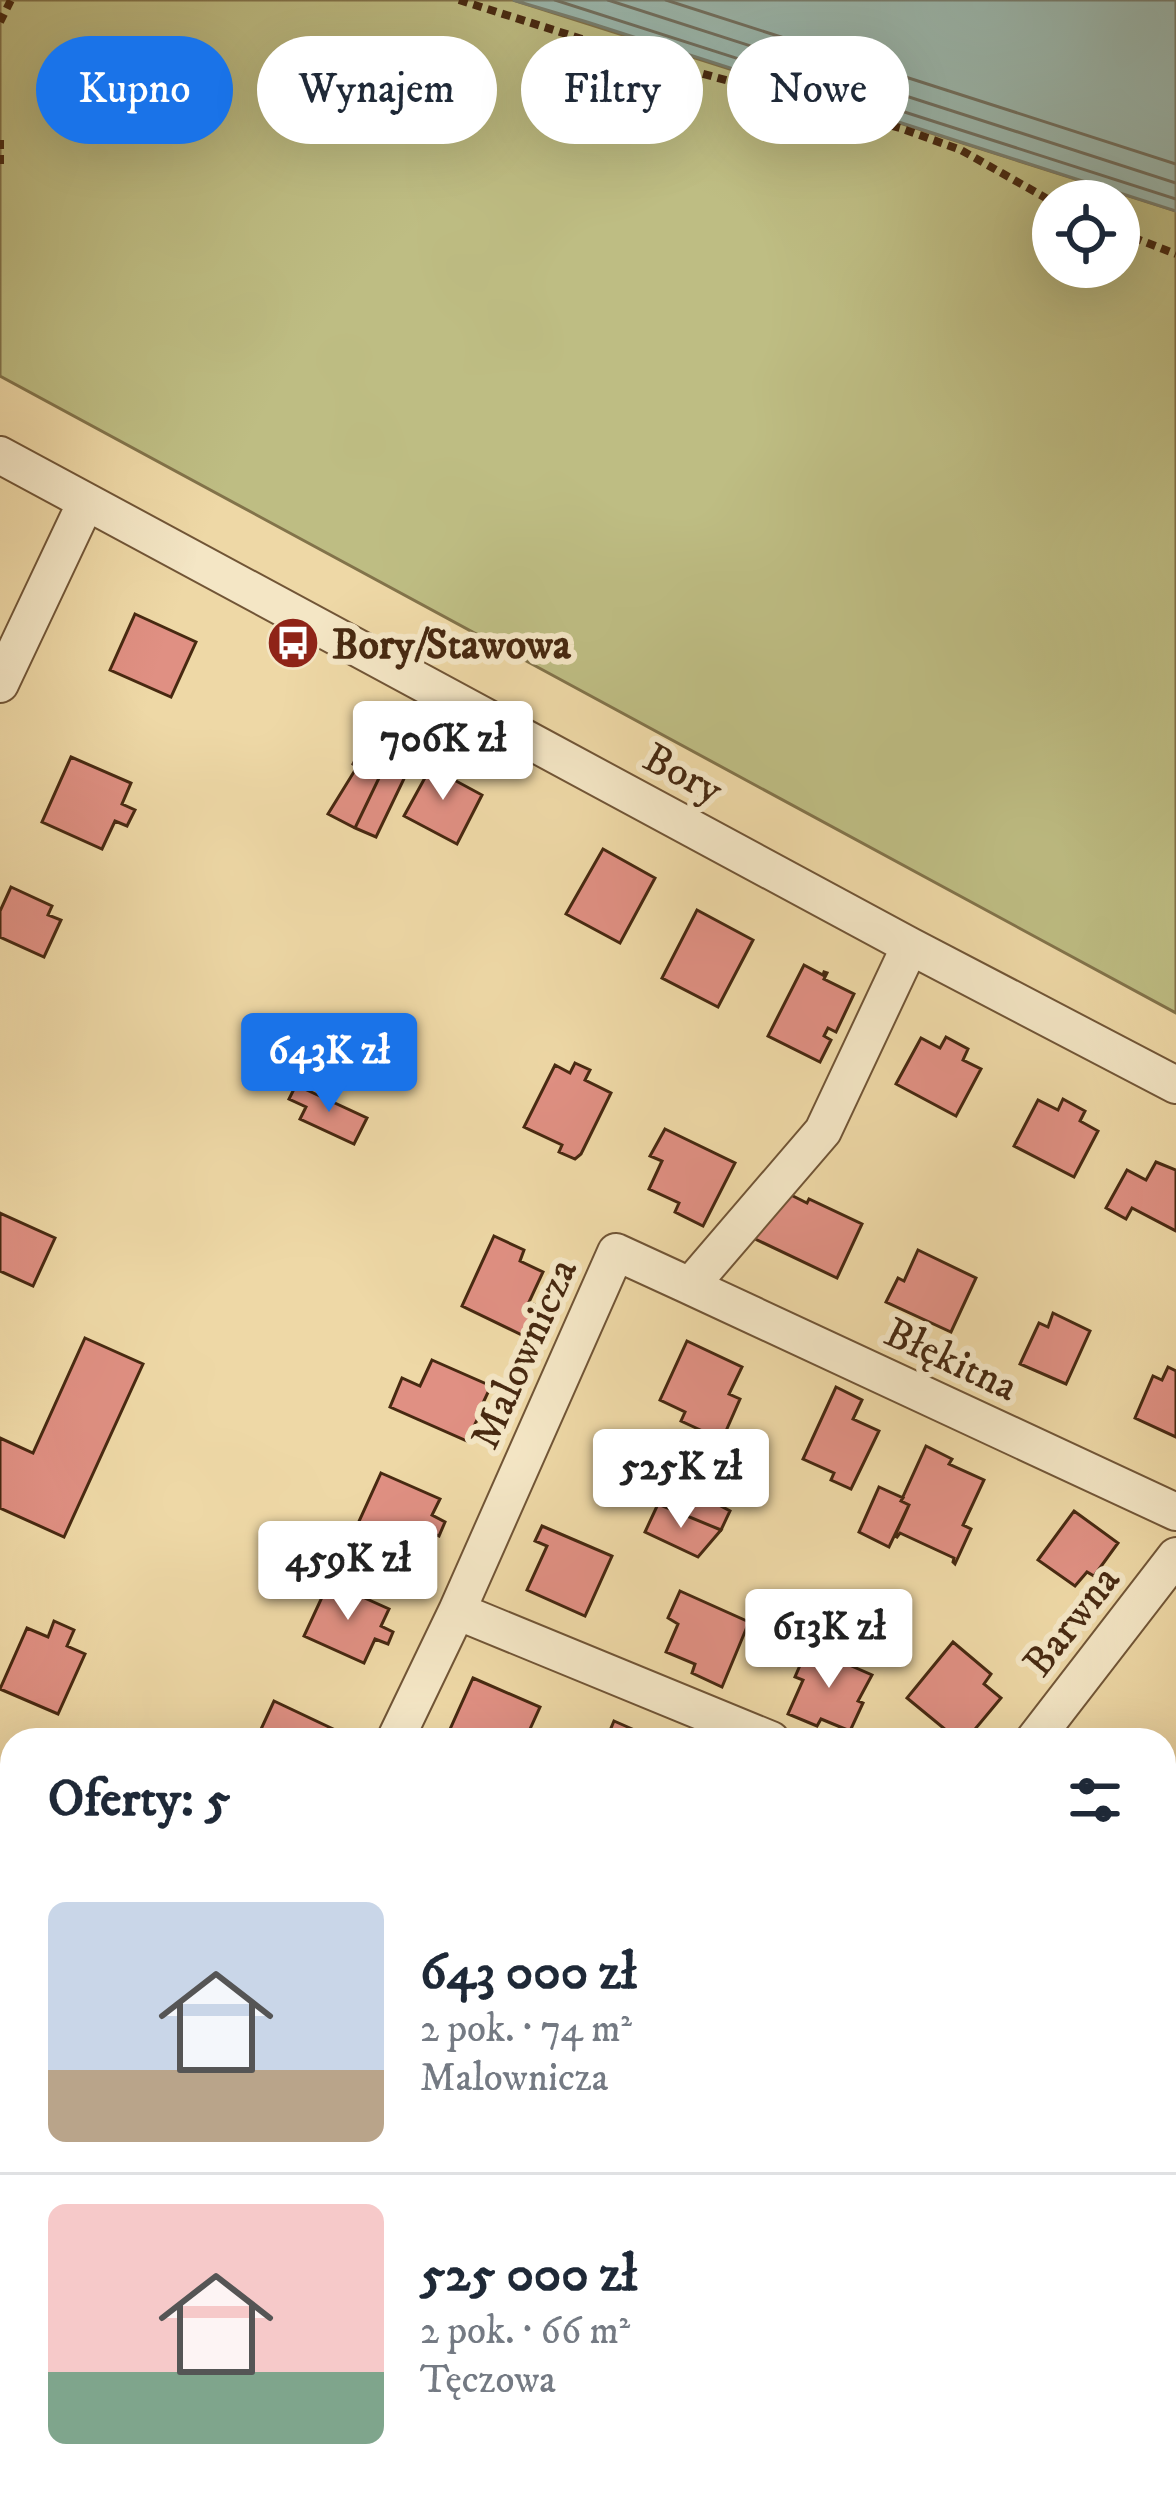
<!DOCTYPE html>
<html lang="pl">
<head>
<meta charset="utf-8">
<style>
  body { margin:0; font-family:"IM FELL DW Pica",serif; background:#f6f6f7; color:#1f2937; height:100vh; display:flex; flex-direction:column; font-size:45px; white-space:nowrap }
  * { box-sizing:border-box; margin:0 }
  p { font-size:39px; color:#747a83 }
  .icon { flex:none; width:66px; height:66px; fill:none; stroke:currentColor; stroke-width:2; stroke-linecap:round; stroke-linejoin:round }
  .map { position:relative; flex:1; overflow:hidden }
  .panel { position:absolute; left:0px; top:1728px; width:1176px; height:771px; display:flex; flex-direction:column; background:#fff; border-radius:36px 36px 0 0; box-shadow:0 12px 48px #0002 }
  .panel>* { flex:none }
  .guide { position:absolute; left:36px; top:36px; width:1104px; height:108px; display:flex; gap:24px }
  .controls { position:absolute; left:1032px; top:180px; display:grid; gap:24px }
  .controls a { display:grid; place-items:center; width:108px; height:108px; border-radius:50%; background:#fff; box-shadow:0 12px 48px #0002; font-size:60px }
  .price { position:absolute; translate:-50% -102px; padding:0 27px; border-radius:12px; background:#fff; color:#222; font-size:39px; line-height:78px; filter:drop-shadow(0 3px 6px #0008) }
  .price::after { content:''; position:absolute; left:50%; top:72px; width:36px; height:27px; margin-left:-18px; background:inherit; clip-path:polygon(0 0,100% 0,50% 100%) }
  .price.active { background:#1a73e8; color:#fff }
  ul { padding:0; list-style:none }
  li { display:flex; align-items:center; gap:36px; height:300px; padding:0 48px }
  li+li { border-top:3px solid #e0e1e3 }
  li span { display:grid; place-items:center; flex:none; width:336px; height:240px; border-radius:18px; color:#555 }
  li>.icon { margin-inline-start:auto }
  span .icon { width:144px; height:144px; fill:#fffc; stroke-width:1 }
  li b { font-size:51px }
  h2 { display:flex; justify-content:space-between; align-items:center; height:144px; padding:0 48px; font-size:51px }
  .tag { padding:0 42px; border-radius:54px; background:#fff; box-shadow:0 12px 48px #0002; font-size:42px; line-height:108px }
  .tag.active { background:#1a73e8; color:#fff }
  .map>svg:first-child { display:block }
  .green { fill:#bebd83; stroke:#82734a; stroke-width:3; fill-rule:evenodd }
  .water { fill:#9bb8ae; stroke:#797f6f; stroke-width:3 }
  .lines { fill:none; stroke-linecap:round; stroke-linejoin:round }
  .shore { stroke:#717060; stroke-width:3 }
  .stream { stroke:#797f6f; stroke-width:12 }
  .building { fill:#e09083; stroke:#472911; stroke-width:3 }
  .street-casing { stroke:#715536; stroke-width:40 }
  .path { stroke:#472911; stroke-width:8; stroke-dasharray:9 6; stroke-linecap:butt }
  .street { stroke:#f4e6c5; stroke-width:36 }
  .labels { text-anchor:middle; stroke-width:12; stroke-linejoin:round; paint-order:stroke }
  .poi-label { font-size:42px; font-weight:bold; fill:#472911; stroke:#f4e6c5; text-anchor:start }
  .street-label { font-size:42px; fill:#472911; stroke:#f4e6c5 }
</style>
</head>
<body>
<div class="map">
<svg width="1176" height="2497" viewBox="0 0 1176 2497">
  <rect width="100%" height="100%" fill="#eed8a6"/>
  <filter id="stains"><feTurbulence type="fractalNoise" baseFrequency=".00167" numOctaves="4"/><feColorMatrix values="0 0 0 0 .2 0 0 0 0 .09 0 0 0 0 .02 0 0 0 .5 -.17"/></filter>
  <radialGradient id="worn" r=".72"><stop offset=".6" stop-color="#630" stop-opacity="0"/><stop offset="1" stop-color="#630" stop-opacity=".3"/></radialGradient>
  <!-- green -->
  <path class="green" d="M0,0h513l663,211v802l-1176,-637zM1053,201h66v66h-66z
    M1176,2127v370h-363l12,-10h339v-344z"/>
  <!-- water -->
  <path class="water" d="M513,0h663v211l-589,-189z"/>
  <g class="lines">
    <!-- shore -->
    <path class="shore" d="M555,0l621,199
      M608,0l568,183
      M666,0l510,164"/>
    <!-- stream -->
    <path class="stream" d="M1164,2012l12,-15
      M0,2470l12,4
      M49,2487l30,10
      M601,2497l32,-10"/>
  </g>
  <!-- building -->
  <path class="building" d="M135,614l61,28 -25,55 -61,-27z
    M365,740l26,13 -36,75 -27,-14 29,-47 -4,-3z
    M391,753l21,9 -36,75 -21,-9z
    M438,754l14,8 -7,13 37,20 -25,49 -53,-28z
    M71,757l60,26 -9,21 13,6 -8,16 -12,-5 -13,28 -60,-27z
    M603,849l52,29 -35,65 -54,-29z
    M11,887l41,19 -4,9 13,5 -17,37 -44,-20v-26z
    M697,910l56,30 -35,67 -56,-29z
    M804,965l19,10 1,-3 3,1 -3,6 30,15 -18,38 -8,-4 -4,8 7,4 -11,22 -52,-26z
    M946,1037l22,12 -5,11 18,9 -25,47 -60,-32 25,-46 19,10z
    M575,1063l15,7 -5,10 26,13 -30,61 -6,5 -16,-7 3,-7 -38,-18 31,-62 15,8z
    M296,1085l71,33 -13,26 -54,-25 6,-12 -17,-8z
    M1063,1099l22,12 -5,10 18,10 -24,46 -60,-31 24,-46 20,10z
    M665,1129l70,34 -32,63 -28,-14 4,-9 -30,-14 13,-28 -12,-5z
    M1156,1162l20,8v61l-44,-23 -6,11 -20,-11 21,-38 19,10z
    M785,1192l22,11 2,-4 53,25 -25,54 -84,-40z
    M0,1213l55,25 -22,48 -33,-15z
    M494,1236l30,14 -4,11 23,11 -14,30 9,4 -14,30 -62,-30z
    M918,1250l58,28 -25,54 -65,-30 12,-24 6,3z
    M1053,1313l37,18 -24,53 -46,-20 19,-41 9,4z
    M85,1338l58,26 -79,173 -64,-29v-70l33,15z
    M687,1341l55,26 -13,27 11,5 -18,41 -41,-19 4,-9 -25,-12z
    M432,1360l59,26 -9,19 12,5 -6,12 -10,-4 -11,23 -77,-34 12,-29 18,8z
    M1168,1367l8,4v66l-41,-19 18,-42 9,4z
    M836,1387l26,13 -9,19 26,12 -28,58 -20,-9 3,-7 -31,-14z
    M926,1446l26,13 -3,5 35,16 -21,45 8,4 -16,35 -2,-2 1,-4 -54,-25 -3,4 -2,-1 14,-31 -8,-4z
    M381,1473l59,26 -8,16 13,7 -6,14 -13,-6 -11,24 -59,-26z
    M669,1478l61,33 -9,19 -63,-26z
    M879,1487l24,11 -2,3 8,4 -20,42 -30,-15z
    M658,1504l63,26 -23,27 -53,-25z
    M1074,1511l44,32 -24,33 -7,-4 -12,14 -37,-26z
    M542,1526l70,30 -27,60 -58,-26 20,-44 -12,-5z
    M329,1582l60,27 -8,17 12,6 -5,12 -13,-5 -11,24 -60,-27z
    M680,1591l69,31 -27,65 -30,-14 3,-9 -29,-12 12,-28 -10,-6z
    M54,1621l20,9 -7,16 18,8 -27,60 -58,-25 27,-61 21,9z
    M953,1642l38,32 -7,10 17,14 -35,42h-8l-51,-42z
    M808,1647l64,28 -14,26 5,2 -13,28 -29,-12 -4,7 -29,-12 15,-34 -8,-3z
    M473,1678l67,29 -15,33h-68l-10,-4z
    M274,1701l59,28 -5,11h-72z
    M614,1721l34,15 -2,4h-40z
    M1164,1774l12,9v18l-12,16z
    M1165,1856l11,8v34l-12,-9z
    M12,1857v27l-10,-5z
    M0,2137l12,5v8l-12,27z"/>
  <g class="lines">
    <!-- street casing -->
    <g class="street-casing">
      <path id="street" d="M0,455l910,491 266,139
        M0,684l86,-182
        M690,1286l486,226
        M457,1611l314,129
        M395,1740l62,-129 159,-359 74,34 133,-155 87,-185
        M1034,1740l142,-184
        M0,1900l12,5"/>
    </g>
    <!-- path -->
    <path class="path" d="M459,0l161,51 280,77 61,22 92,52
      M0,22l11,-22
      M0,140v30
      M1119,232l57,22"/>
    <!-- street -->
    <use href="#street" class="street"/>
  </g>
  <!-- icons -->
  <defs>
    <g id="bus-disc" transform="scale(2.7)"><circle r="9.5" fill="#8f2418" stroke="#f4e6c5"/><path d="M-5-6H5V4H4V6H2V4H-2V6H-4V4H-5ZM-3.5-4V0h7V-4ZM-3.5 1.2v1.5H-2V1.2ZM2 1.2v1.5H3.5V1.2Z" fill="#fff"/></g>
  </defs>
  <g fill-rule="evenodd">
    <use href="#bus-disc" x="293" y="643"/>
  </g>
  <g class="labels">
    <!-- poi labels -->
    <g class="poi-label">
      <text x="332" y="658">Bory/Stawowa</text>
    </g>
    <!-- street labels -->
    <g class="street-label">
      <text transform="translate(684 772) rotate(28)" y="15">Bory</text>
      <text transform="translate(522 1353) rotate(-66)" y="15">Malownicza</text>
      <text transform="translate(952 1358) rotate(25)" y="15">Błękitna</text>
      <text transform="translate(1070 1620) rotate(-52)" y="15">Barwna</text>
    </g>
  </g>
  <rect width="100%" height="100%" filter="url(#stains)"/>
  <rect width="100%" height="100%" fill="url(#worn)"/>
</svg>
<div class="controls">
<a><svg class="icon" aria-label="locate" viewBox="0 0 24 24"><circle cx="12" cy="12" r="6"/><path d="M12 2v4M12 18v4M2 12h4M18 12h4"/></svg></a>
</div>
<b class="price" style="left:443px;top:803px">706K zł</b>
<b class="price active" style="left:329px;top:1115px">643K zł</b>
<b class="price" style="left:681px;top:1531px">525K zł</b>
<b class="price" style="left:348px;top:1623px">459K zł</b>
<b class="price" style="left:829px;top:1691px">613K zł</b>
<div class="guide">
<a class="tag active">Kupno</a>
<a class="tag">Wynajem</a>
<a class="tag">Filtry</a>
<a class="tag">Nowe</a>
</div>
<section class="panel">
<h2>Oferty: 5<svg class="icon" aria-label="filters" viewBox="0 0 24 24"><path d="M4 7h16M4 17h16"/><circle cx="9" cy="7" r="2"/><circle cx="15" cy="17" r="2"/></svg></h2>
<ul>
<li><span style="background:linear-gradient(#c9d6e8 70%,#b9a48a 0)"><svg class="icon" aria-label="home" viewBox="0 0 24 24"><path d="M3 11l9-7 9 7M6 9v11h12V9"/></svg></span><div><b>643 000 zł</b><p>2 pok. · 74 m²</p><p>Malownicza</p></div></li>
<li><span style="background:linear-gradient(#f6c9c9 70%,#7fa58c 0)"><svg class="icon" aria-label="home" viewBox="0 0 24 24"><path d="M3 11l9-7 9 7M6 9v11h12V9"/></svg></span><div><b>525 000 zł</b><p>2 pok. · 66 m²</p><p>Tęczowa</p></div></li>
</ul>
</section>
</div>
</body>
</html>
